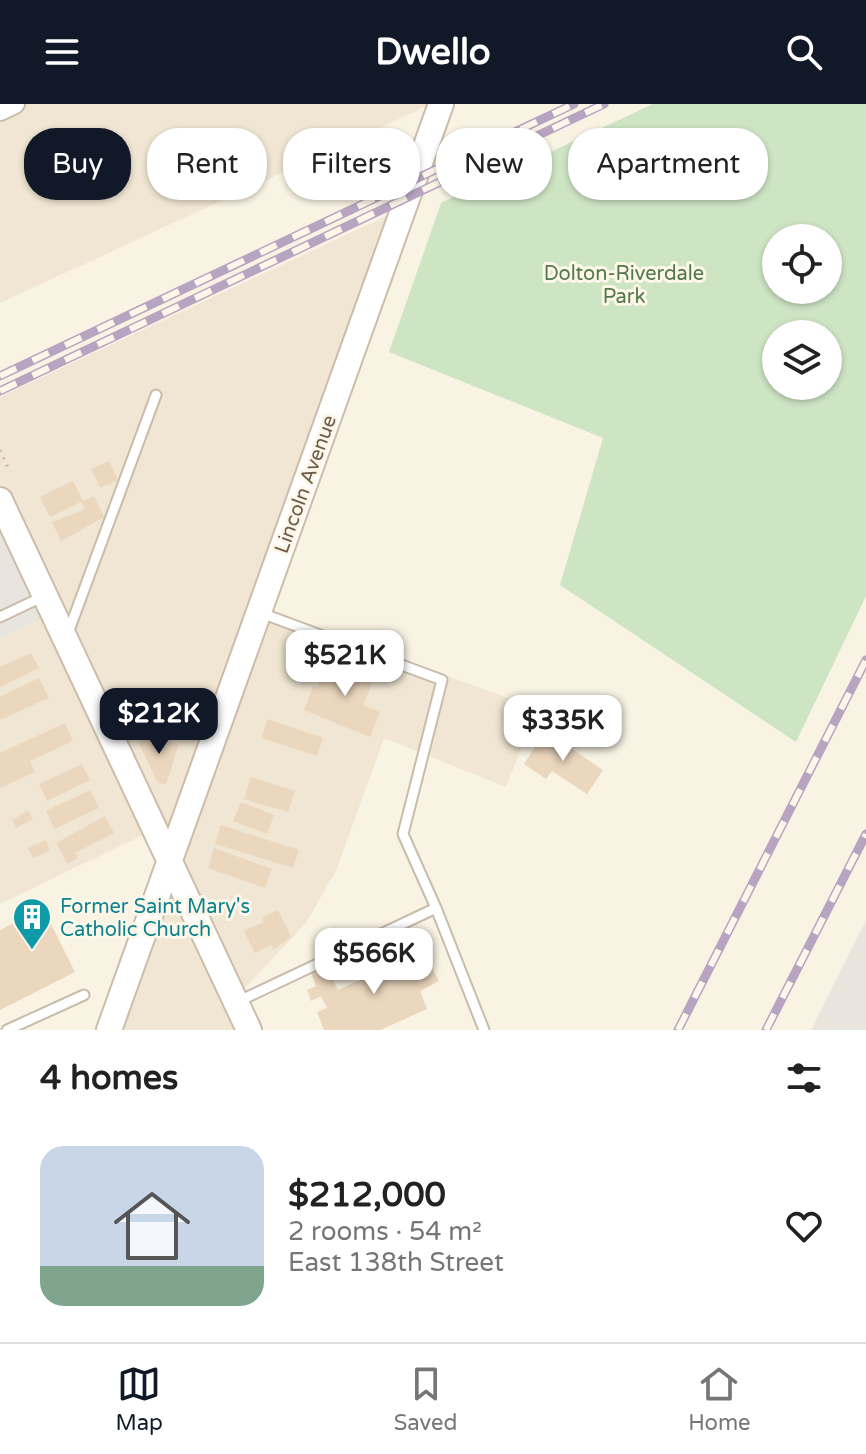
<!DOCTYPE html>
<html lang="en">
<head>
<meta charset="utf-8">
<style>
  body { margin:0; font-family:"Varela Round",sans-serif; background:#f2f2f2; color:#222; height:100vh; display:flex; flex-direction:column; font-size:30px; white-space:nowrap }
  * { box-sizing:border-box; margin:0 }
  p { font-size:26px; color:#767676 }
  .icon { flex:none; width:44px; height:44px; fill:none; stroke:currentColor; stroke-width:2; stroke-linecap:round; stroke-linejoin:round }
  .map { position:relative; height:926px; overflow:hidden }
  .sheet { display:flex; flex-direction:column; background:#fff; flex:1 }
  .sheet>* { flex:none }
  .hud { position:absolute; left:24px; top:24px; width:818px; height:72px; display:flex; gap:16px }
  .buttons { position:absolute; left:762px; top:120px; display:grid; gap:16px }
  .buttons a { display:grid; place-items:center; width:80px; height:80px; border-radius:50%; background:#fff; box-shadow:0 2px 6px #0004; font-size:40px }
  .price { position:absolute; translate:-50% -68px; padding:0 18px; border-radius:16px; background:#fff; color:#222; font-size:26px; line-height:52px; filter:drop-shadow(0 2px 4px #0008) }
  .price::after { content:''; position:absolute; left:50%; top:48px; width:24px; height:18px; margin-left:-12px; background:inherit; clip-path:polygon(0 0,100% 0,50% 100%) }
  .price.selected { background:#111827; color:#fff }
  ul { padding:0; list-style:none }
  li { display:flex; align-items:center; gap:24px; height:200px; padding:0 40px }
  li span { display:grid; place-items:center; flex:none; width:224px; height:160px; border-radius:24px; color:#555 }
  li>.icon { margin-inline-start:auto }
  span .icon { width:96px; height:96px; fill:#fffc; stroke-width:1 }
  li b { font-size:34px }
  h2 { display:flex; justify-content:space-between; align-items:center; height:96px; padding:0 40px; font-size:34px }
  .chip { padding:0 28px; border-radius:32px; background:#fff; box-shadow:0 2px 6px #0004; font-size:28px; line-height:72px }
  .chip.selected { background:#111827; color:#fff }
  header { display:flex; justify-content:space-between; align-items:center; height:104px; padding:0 40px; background:#111827; color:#fff; font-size:36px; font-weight:800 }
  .tabs { display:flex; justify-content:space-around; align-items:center; height:112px; border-top:2px solid #e0e0e0; background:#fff; font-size:22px; color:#767676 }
  .tabs a { display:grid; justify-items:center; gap:4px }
  .tabs .selected { color:#111827 }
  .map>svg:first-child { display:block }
  .residential { fill:#f0e6d3 }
  .industrial { fill:#e9e4de }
  .green { fill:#cee5c4; fill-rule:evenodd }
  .building { fill:#ebd6be }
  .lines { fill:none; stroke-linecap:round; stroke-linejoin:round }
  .lane-casing { stroke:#c8bcab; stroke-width:13 }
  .street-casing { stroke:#c8bcab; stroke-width:22 }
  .secondary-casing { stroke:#ccbdaa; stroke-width:28 }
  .path { stroke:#d0b9a2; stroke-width:3; stroke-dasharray:2 6; stroke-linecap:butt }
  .lane { stroke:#fff; stroke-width:9 }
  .street { stroke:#fff; stroke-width:18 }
  .secondary { stroke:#fff; stroke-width:24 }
  .rail-casing { stroke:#b7a4c1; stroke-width:9 }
  .rail { stroke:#fdf7e9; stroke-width:6; stroke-dasharray:18; stroke-linecap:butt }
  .labels { text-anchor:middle; stroke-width:6; stroke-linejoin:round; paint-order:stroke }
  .park-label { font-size:20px; fill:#527949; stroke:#fdf7e9 }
  .street-label { font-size:20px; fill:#6e5c4c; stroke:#fdf7e9 }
  .culture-label { font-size:20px; fill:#0d838f; stroke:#fdf7e9; text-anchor:start }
</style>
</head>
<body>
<header><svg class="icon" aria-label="menu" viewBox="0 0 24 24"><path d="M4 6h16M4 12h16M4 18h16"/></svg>Dwello<svg class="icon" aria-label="search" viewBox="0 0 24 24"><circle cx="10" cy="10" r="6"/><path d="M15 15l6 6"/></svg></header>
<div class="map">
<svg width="866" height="926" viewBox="0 0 866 926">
  <rect width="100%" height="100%" fill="#f9f3e4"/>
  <!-- residential -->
  <path class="residential" d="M0,0h431l-431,199z
    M397,107l-140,394 280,104 -31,78 -122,-49 -48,133 -30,52 -75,80 12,27h-128l56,-151 -24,-46 -147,71v-266l56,-26 -56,-118v-97z"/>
  <!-- industrial -->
  <path class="industrial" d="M0,390l56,118 -56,26z
    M866,816v110h-55z"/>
  <!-- green -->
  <path class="green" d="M653,0h213v492l-70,146 -236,-157 43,-147 -214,-86 52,-149zM776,134h52v52h-52zM776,230h52v52h-52z"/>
  <!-- building -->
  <path class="building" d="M109,357l9,19 -18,8 -9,-19z
    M73,377l10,20 -33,16 -10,-20z
    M94,392l10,21 -43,24 -9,-19 33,-13 -4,-7z
    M31,549l8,15 -39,19v-20z
    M349,557l28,11 -14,33 17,7 -10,25 -66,-27 9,-24 5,1 6,-22 21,8z
    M39,574l10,20 -49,22v-23z
    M267,615l56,19 -6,18 -55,-18z
    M65,619l8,18 -43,20 5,11 -35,16v-35z
    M545,627l58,39 -16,24 -35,-23 -6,8 -22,-15z
    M144,628l35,13 -13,39 -8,-1 -19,-39z
    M82,660l8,16 -43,21 -8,-17z
    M251,673l44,14 -7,21 -44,-13z
    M90,686l9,18 -45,21 -8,-18z
    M241,698l33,13 -7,19 -34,-13z
    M28,707l5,8 -17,9 -4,-8z
    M105,712l9,17 -39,20 3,5 -11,6 -11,-21z
    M221,721l78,25 -6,18 -78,-24z
    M46,736l4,10 -17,8 -5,-10z
    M214,744l58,21 -7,19 -57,-20z
    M43,804l32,64 -75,38v-80z
    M278,806l13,27 -18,13 -2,-5 -16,8 -11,-22 20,-9 -2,-4z
    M417,844l7,17 4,-3 11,19 -19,10 7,18 -47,21h-56l-7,-18 10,-4 -6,-12 -10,5 -4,-11 9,-4 -6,-16 15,-7 13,27 67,-30 -2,-5z"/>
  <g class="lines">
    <!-- lane casing -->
    <g class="lane-casing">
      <path id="lane" d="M261,509l181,67 -39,154 33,74 48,122
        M0,513l42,-20
        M68,529l88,-238
        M239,897l197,-93
        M7,926l77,-35"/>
    </g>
    <!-- street casing -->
    <g class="street-casing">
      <path id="street" d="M0,7l15,-7"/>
    </g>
    <!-- secondary casing -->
    <g class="secondary-casing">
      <path id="secondary" d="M0,396l249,530
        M109,926l332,-926"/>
    </g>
    <!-- path -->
    <path class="path" d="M0,346l10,22"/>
    <!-- lane -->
    <use href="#lane" class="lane"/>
    <!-- street -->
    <use href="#street" class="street"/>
    <!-- secondary -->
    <use href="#secondary" class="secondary"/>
    <!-- rail casing -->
    <g class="rail-casing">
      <path id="rail" d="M0,272l574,-272
        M0,287l604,-287
        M678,926l188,-370
        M766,926l100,-196"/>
    </g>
    <!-- rail -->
    <use href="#rail" class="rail"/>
  </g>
  <!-- icons -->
  <defs>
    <g id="building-pin" transform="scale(2)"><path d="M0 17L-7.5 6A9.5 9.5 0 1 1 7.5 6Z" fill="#0f9aa8" stroke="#fdf7e9"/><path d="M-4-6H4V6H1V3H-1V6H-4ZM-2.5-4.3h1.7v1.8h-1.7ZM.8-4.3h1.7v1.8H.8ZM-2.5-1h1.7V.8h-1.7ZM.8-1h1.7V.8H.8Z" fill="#fff"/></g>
  </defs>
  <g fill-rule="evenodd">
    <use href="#building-pin" x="32" y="813"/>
  </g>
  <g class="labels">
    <!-- park labels -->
    <g class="park-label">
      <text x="624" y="176">Dolton-Riverdale<tspan x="624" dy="23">Park</tspan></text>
    </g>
    <!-- street labels -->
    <g class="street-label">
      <text transform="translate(305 380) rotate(-70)" y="7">Lincoln Avenue</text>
    </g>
    <!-- culture labels -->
    <g class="culture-label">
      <text x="60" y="809">Former Saint Mary's<tspan x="60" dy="23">Catholic Church</tspan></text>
    </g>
  </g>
</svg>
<div class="buttons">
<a><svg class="icon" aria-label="locate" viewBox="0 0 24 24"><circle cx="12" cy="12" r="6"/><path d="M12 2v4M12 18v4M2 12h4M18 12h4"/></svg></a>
<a><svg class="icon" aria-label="layers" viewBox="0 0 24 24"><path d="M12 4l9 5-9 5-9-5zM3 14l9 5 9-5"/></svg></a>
</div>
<b class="price" style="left:345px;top:594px">$521K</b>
<b class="price selected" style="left:159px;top:652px">$212K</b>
<b class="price" style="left:563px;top:659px">$335K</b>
<b class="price" style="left:374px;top:892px">$566K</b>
<div class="hud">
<a class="chip selected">Buy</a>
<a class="chip">Rent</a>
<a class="chip">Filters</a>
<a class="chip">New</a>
<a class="chip">Apartment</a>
</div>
</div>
<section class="sheet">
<h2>4 homes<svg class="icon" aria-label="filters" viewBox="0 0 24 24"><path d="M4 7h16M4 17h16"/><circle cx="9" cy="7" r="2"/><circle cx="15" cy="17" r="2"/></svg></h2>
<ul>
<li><span style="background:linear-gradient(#c9d6e8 75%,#7fa58c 0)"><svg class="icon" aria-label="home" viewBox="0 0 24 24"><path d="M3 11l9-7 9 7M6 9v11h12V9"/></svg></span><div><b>$212,000</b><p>2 rooms · 54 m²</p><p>East 138th Street</p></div><svg class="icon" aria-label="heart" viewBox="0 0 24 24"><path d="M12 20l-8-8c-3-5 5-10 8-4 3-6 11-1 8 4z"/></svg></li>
</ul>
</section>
<nav class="tabs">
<a class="selected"><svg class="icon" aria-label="map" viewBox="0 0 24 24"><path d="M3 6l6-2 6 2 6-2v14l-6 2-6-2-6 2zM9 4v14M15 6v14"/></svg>Map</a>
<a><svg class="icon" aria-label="saved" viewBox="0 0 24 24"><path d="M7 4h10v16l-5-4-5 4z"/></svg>Saved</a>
<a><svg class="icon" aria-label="home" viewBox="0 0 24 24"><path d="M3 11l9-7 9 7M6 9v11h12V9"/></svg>Home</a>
</nav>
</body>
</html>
